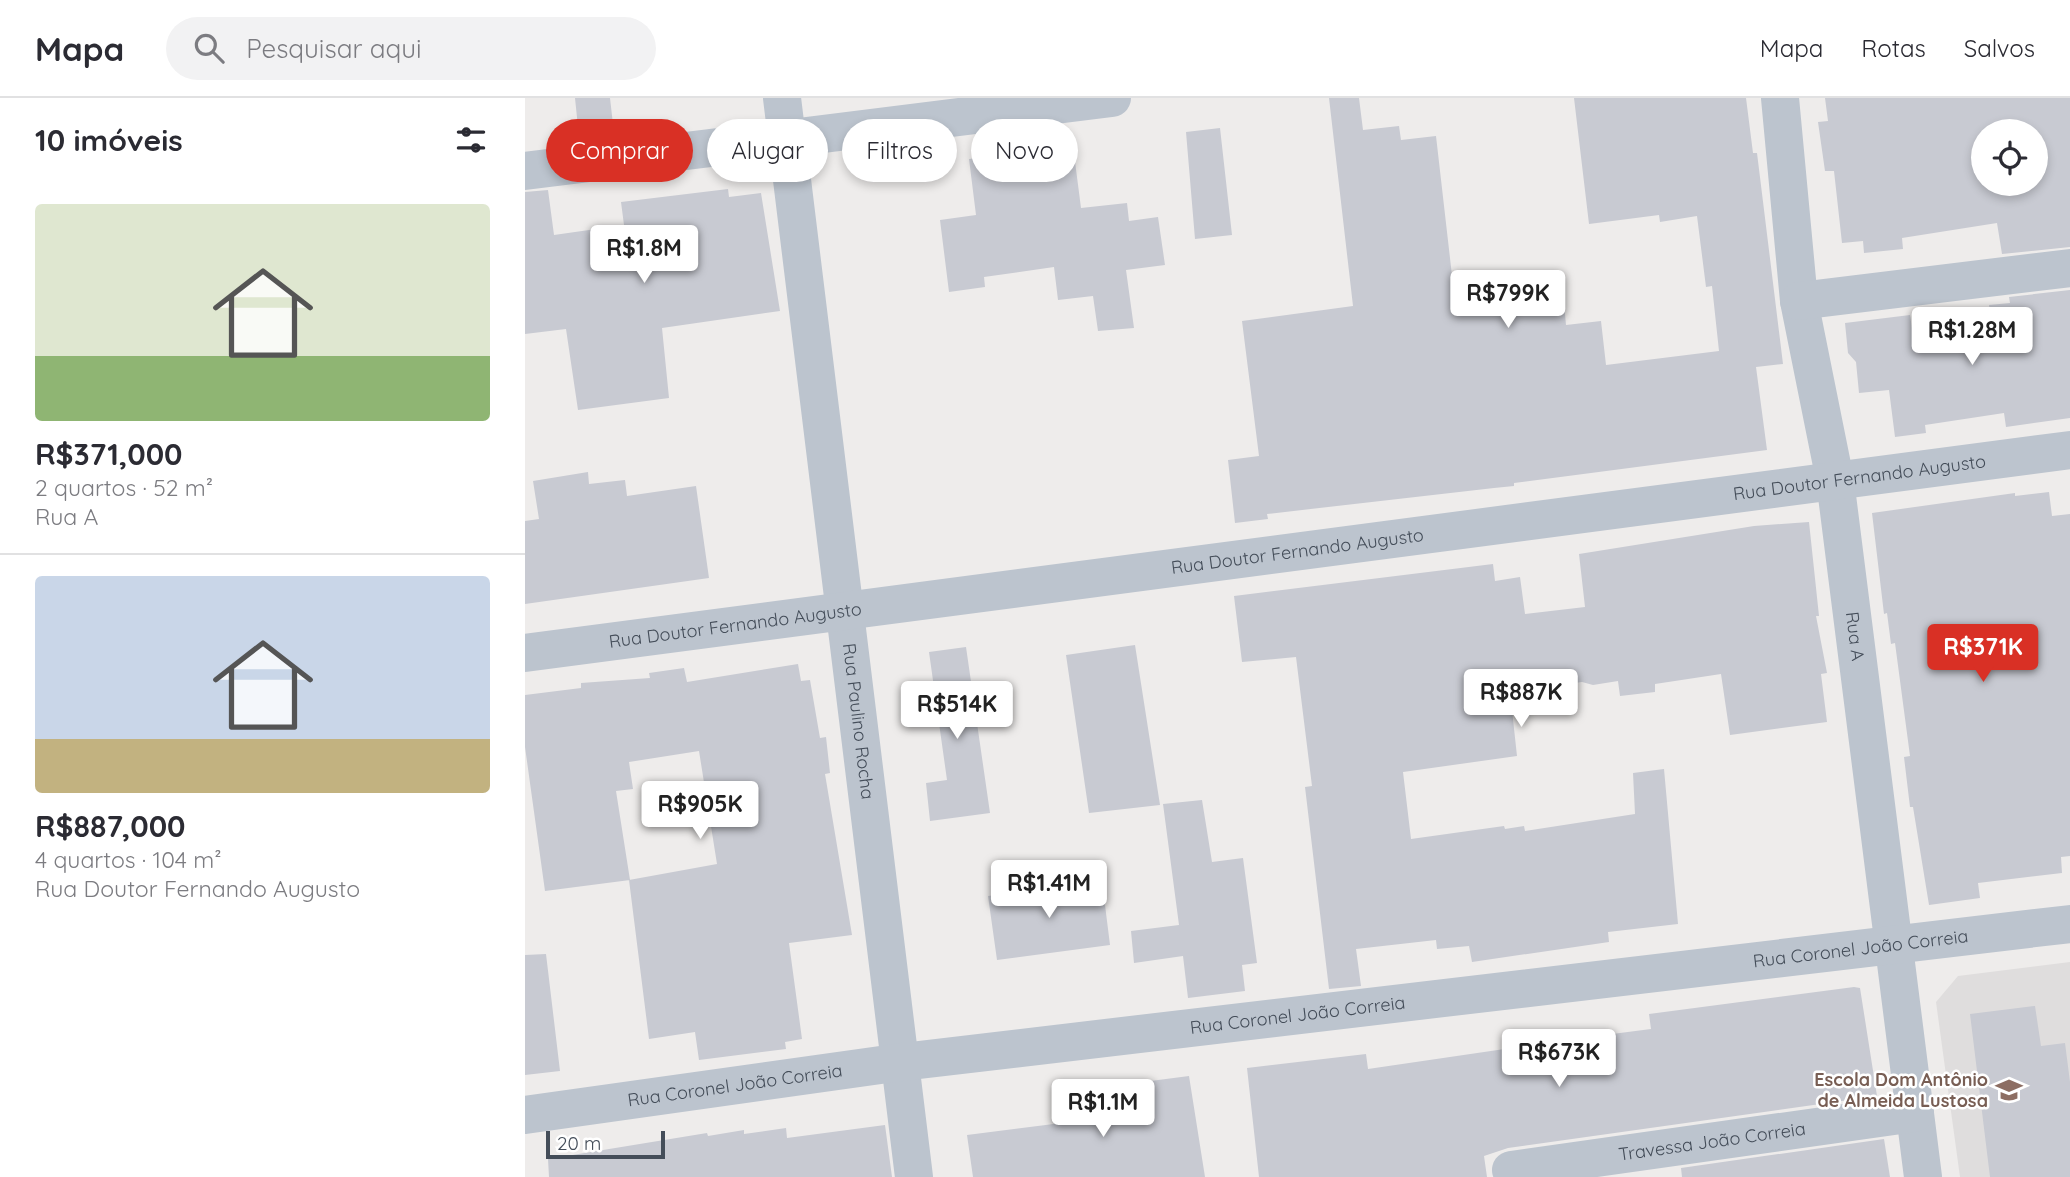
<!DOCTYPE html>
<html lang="pt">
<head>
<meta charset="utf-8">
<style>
  body { margin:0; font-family:Quicksand,sans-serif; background:#f2f2f3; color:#2b2b33; height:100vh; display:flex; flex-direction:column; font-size:26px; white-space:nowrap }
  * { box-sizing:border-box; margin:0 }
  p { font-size:23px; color:#7c7c81 }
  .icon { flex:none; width:38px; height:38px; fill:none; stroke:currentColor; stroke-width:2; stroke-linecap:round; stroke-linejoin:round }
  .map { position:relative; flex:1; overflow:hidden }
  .sheet { display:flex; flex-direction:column; background:#fff; width:525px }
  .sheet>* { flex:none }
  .guide { position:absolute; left:21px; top:21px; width:665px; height:63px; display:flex; gap:14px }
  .controls { position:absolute; left:1446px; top:21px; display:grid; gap:14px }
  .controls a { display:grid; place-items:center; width:77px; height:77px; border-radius:50%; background:#fff; box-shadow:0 4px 10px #0003; font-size:35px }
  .scale { position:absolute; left:21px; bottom:18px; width:119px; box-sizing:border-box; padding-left:7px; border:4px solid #444d59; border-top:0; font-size:19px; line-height:24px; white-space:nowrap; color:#444d59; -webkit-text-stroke:5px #fff; paint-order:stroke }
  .price { position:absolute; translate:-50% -60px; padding:0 16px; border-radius:7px; background:#fff; color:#222; font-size:23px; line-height:46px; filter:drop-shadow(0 2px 4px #0008) }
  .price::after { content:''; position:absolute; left:50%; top:42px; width:21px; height:16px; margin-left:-10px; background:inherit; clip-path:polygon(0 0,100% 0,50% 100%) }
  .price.selected { background:#d93025; color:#fff }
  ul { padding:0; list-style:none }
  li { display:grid; align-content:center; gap:14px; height:371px; padding:0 35px }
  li+li { border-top:2px solid #e1e1e2 }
  li span { display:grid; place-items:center; height:217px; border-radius:7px; color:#555 }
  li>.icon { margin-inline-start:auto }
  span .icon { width:126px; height:126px; fill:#fffc; stroke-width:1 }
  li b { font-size:30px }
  h2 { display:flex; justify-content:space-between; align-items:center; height:84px; padding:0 35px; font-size:30px }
  .chip { padding:0 24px; border-radius:32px; background:#fff; box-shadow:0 4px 10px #0003; font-size:24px; line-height:63px }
  .chip.selected { background:#d93025; color:#fff }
  header { display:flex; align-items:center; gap:42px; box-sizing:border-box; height:98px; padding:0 35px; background:#fff; border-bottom:2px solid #e1e1e2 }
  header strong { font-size:33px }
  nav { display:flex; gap:38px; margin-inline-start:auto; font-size:24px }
  .search { width:490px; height:63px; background:#f2f2f3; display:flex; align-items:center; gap:18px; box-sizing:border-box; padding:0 24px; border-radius:38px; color:#7c7c81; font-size:26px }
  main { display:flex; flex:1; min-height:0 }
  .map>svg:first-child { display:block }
  .education { fill:#dfdddd }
  .building { fill:#c8cad2; fill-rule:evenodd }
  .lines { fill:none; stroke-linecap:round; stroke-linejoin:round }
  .minor { stroke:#bcc4ce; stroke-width:38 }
  .labels { text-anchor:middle; stroke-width:5; stroke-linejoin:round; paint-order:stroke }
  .street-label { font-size:18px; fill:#444d59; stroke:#fff }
  .education-label { font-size:18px; font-weight:bold; fill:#785e54; stroke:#fff; text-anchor:end }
</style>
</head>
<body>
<header>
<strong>Mapa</strong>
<div class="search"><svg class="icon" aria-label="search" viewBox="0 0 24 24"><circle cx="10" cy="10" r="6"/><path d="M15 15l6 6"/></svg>Pesquisar aqui</div>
<nav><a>Mapa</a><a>Rotas</a><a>Salvos</a></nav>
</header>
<main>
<section class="sheet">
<h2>10 imóveis<svg class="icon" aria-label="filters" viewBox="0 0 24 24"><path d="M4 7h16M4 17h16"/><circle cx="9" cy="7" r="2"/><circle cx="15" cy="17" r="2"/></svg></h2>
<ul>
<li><span style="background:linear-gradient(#dfe7d0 70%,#8fb573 0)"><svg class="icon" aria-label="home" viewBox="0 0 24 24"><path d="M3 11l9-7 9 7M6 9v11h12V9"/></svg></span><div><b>R$371,000</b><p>2 quartos · 52 m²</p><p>Rua A</p></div></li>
<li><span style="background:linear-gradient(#c9d6e8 75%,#c2b280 0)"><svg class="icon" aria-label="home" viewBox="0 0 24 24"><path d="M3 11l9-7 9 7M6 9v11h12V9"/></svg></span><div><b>R$887,000</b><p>4 quartos · 104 m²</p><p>Rua Doutor Fernando Augusto</p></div></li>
</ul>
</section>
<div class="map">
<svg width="1545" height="1079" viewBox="0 0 1545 1079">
  <rect width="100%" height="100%" fill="#eeeceb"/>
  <!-- education -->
  <path class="education" d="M1545,864v215h-110l-24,-175 22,-26z"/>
  <!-- building -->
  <path class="building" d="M50,0h35l4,35 -35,4z
    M804,0h30l4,32 36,-4 2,14 35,-4 18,157 108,-12 4,44 35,-4 5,44 113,-14 -7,-65 -6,1 -9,-71 -37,6 -1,-7 -70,9 -15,-126h172l7,55h4l26,211 -27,3 11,83 -253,33v3l-20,2 -227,26 1,5 -33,4 -7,-63 31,-4 -17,-135 111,-15z
    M1300,0h245v149l-68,7 -5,-31 -95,15 1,11 -39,4 -1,-12 -21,2 -8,-72h-9l-7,-49 10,-1zM1458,33h52v53h-52z
    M695,30l12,107 -37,4 -9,-107z
    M548,48l8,62 46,-5 2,18 29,-4 7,48 -39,5 8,58 -36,3 -5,-35 -35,4 -4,-33 -70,10 1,10 -36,5 -9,-72 36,-5 -7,-56z
    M203,91l1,8 32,-4 19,118 -118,17 7,70 -91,12 -12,-81 -41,5v-142l23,-2 6,45 70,-10 -3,-23z
    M1545,192v128l-64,9 -2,-14 -79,12 1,8 -31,4 -6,-47 -30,3 -3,-31 -8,-9 -3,-30 65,-8 5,33 79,-10 -5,-33 21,-2 -1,-6z
    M63,374l1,12 36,-4 2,16 69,-10 13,92 -184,26v-83l14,-2 -6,-38z
    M1524,394l3,24 18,-2v342l-9,1 1,16 -84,10 2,15 -51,7 -16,-98h-3l-6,-50 6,-1 -15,-113 -4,1 -4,-31 -3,1 -12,-101 143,-20v3z
    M1284,424l10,94h-3l11,57 -6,1 6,48 -97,13 -9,-61 -66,10v8l-35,4 -2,-15 -25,4 -11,-3 -72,10 7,64 -114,16 8,67 93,-13 1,3 19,-3 1,5 110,-17 -2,-41 31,-4 14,155 -70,8 1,10 -137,20 -3,-16 -32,3 -1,-9 -80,9 5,37 -32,3 -24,-202 7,-1 -16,-129 -54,5 -8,-66 259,-32 2,17 25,-4 5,37 60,-7 -6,-53 175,-28z
    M610,547l25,160 -71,8 -23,-158z
    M441,549l24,166 -60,8 -4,-38 21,-3 -18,-128z
    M273,566l3,17 9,-1 10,58 6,-1 4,36 -5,1 27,161 -63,8 13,96 -17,3 1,7 -87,11 -4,-28 -46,7 -20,-159 88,-16 -18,-113 -70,11 4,27 -17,2 14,89 -85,11 -20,-144v-52l56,-7v-5l69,-5 -1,-5 35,-5 3,14z
    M677,702l10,62 31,-4 14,105 -15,2 3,26 -57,7 -5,-42 -49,7 -3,-32 48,-6 -16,-121z
    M577,783l8,64 -113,15 -9,-64z
    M21,856l14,117 -35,4v-120z
    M1329,889l6,1 17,108 -369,52 -24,8 3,21h-228l-12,-109 119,-14 2,15 157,-23 -1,-9 64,-8 1,8 62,-8 -2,-15z
    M1510,908l6,40 24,-3 5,39v95h-80l-20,-163z
    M664,978l16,101h-232l-6,-42 126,-16 -4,-30z
    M360,1027l7,52h-343l-1,-18 159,-26 1,3 36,-6v4l42,-6 1,10z
    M1359,1041l6,38h-208l-1,-9z"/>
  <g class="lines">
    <!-- minor -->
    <g class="minor">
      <path id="s1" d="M257,0l132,1079"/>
      <path id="s2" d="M1255,0l19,203 36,179 88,697"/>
      <path d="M0,73l587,-73"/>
      <path d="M1274,203l271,-33"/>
      <path id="s3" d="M0,555l1545,-203"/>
      <path id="s4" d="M0,1017l377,-53 1168,-138"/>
      <path id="s5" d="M986,1072l404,-57"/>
    </g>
  </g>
  <!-- icons -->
  <defs>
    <g id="school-bare" transform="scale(2.1)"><path d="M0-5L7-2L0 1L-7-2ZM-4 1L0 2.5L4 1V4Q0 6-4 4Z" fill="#8d6e63" stroke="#fff" stroke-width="2.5" paint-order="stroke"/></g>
  </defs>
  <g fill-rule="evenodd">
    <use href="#school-bare" x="1484" y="992"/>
  </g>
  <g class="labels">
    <!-- street labels -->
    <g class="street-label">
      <text dy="6" stroke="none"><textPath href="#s3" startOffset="1346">Rua Doutor Fernando Augusto</textPath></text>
      <text dy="6" stroke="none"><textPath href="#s3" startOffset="779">Rua Doutor Fernando Augusto</textPath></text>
      <text dy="6" stroke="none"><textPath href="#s3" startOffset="212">Rua Doutor Fernando Augusto</textPath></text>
      <text dy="6" stroke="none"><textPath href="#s2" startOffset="544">Rua A</textPath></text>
      <text dy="6" stroke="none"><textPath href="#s1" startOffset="628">Rua Paulino Rocha</textPath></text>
      <text dy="6" stroke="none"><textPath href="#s4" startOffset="1346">Rua Coronel João Correia</textPath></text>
      <text dy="6" stroke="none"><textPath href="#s4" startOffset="779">Rua Coronel João Correia</textPath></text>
      <text dy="6" stroke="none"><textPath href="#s4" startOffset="212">Rua Coronel João Correia</textPath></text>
      <text dy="6" stroke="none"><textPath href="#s5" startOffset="203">Travessa João Correia</textPath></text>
    </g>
    <!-- education labels -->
    <g class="education-label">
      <text x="1463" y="988">Escola Dom Antônio<tspan x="1463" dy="21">de Almeida Lustosa</tspan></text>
    </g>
  </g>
</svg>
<div class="controls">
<a><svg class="icon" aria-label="locate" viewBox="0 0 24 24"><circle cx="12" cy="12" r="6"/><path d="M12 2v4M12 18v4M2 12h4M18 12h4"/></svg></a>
</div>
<div class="scale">20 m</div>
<b class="price" style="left:119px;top:187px">R$1.8M</b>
<b class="price" style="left:983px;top:232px">R$799K</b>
<b class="price" style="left:1447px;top:269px">R$1.28M</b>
<b class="price selected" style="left:1458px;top:586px">R$371K</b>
<b class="price" style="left:996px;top:631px">R$887K</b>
<b class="price" style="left:432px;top:643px">R$514K</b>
<b class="price" style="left:175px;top:743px">R$905K</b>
<b class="price" style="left:524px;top:822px">R$1.41M</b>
<b class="price" style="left:1034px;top:991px">R$673K</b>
<b class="price" style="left:578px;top:1041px">R$1.1M</b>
<div class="guide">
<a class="chip selected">Comprar</a>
<a class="chip">Alugar</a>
<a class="chip">Filtros</a>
<a class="chip">Novo</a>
</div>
</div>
</main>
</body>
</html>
